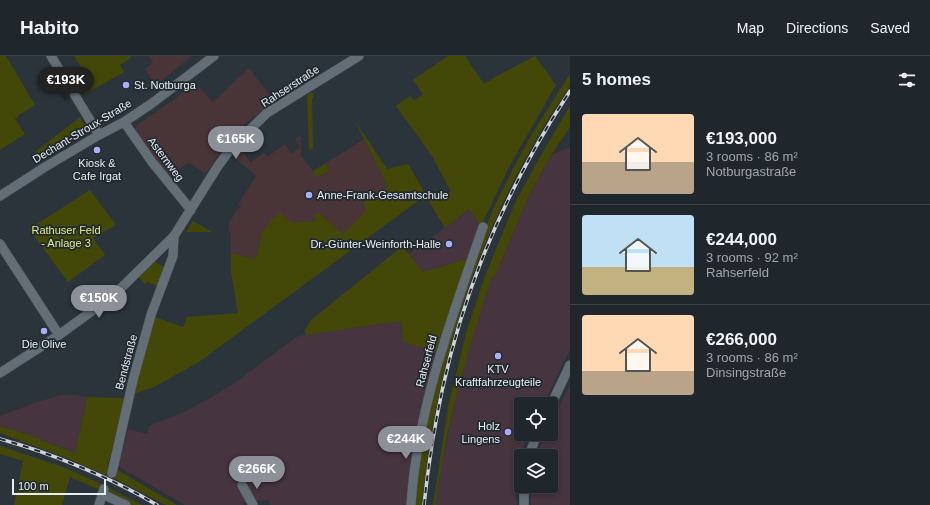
<!DOCTYPE html>
<html lang="en">
<head>
<meta charset="utf-8">
<style>
  body { margin:0; font-family:Helvetica,sans-serif; background:#282f34; color:#f1f3f6; height:100vh; display:flex; flex-direction:column; font-size:15px; white-space:nowrap }
  * { box-sizing:border-box; margin:0 }
  p { font-size:13px; color:#a2a5a9 }
  .icon { flex:none; width:22px; height:22px; fill:none; stroke:currentColor; stroke-width:2; stroke-linecap:round; stroke-linejoin:round }
  .map { position:relative; flex:1; overflow:hidden }
  .details { display:flex; flex-direction:column; background:#20272c; width:360px }
  .details>* { flex:none }
  .controls { position:absolute; left:514px; top:341px; display:grid; gap:8px }
  .controls a { display:grid; place-items:center; width:44px; height:44px; border-radius:4px; background:#20272c; box-shadow:0 2px 6px #0003,0 0 0 1px #3d4448; font-size:20px }
  .scale { position:absolute; left:12px; bottom:10px; width:94px; box-sizing:border-box; padding-left:4px; border:2px solid #e8edf2; border-top:0; font-size:11px; line-height:14px; white-space:nowrap; color:#e8edf2; -webkit-text-stroke:3px #222a31; paint-order:stroke }
  .price { position:absolute; translate:-50% -34px; padding:0 9px; border-radius:14px; background:#8c9099; color:#fff; font-size:13px; line-height:26px; filter:drop-shadow(0 1px 2px #0008) }
  .price::after { content:''; position:absolute; left:50%; top:24px; width:12px; height:9px; margin-left:-6px; background:inherit; clip-path:polygon(0 0,100% 0,50% 100%) }
  .price.on { background:#222; color:#fff }
  ul { padding:0; list-style:none }
  li { display:flex; align-items:center; gap:12px; height:100px; padding:0 12px }
  li+li { border-top:1px solid #3d4448 }
  li span { display:grid; place-items:center; flex:none; width:112px; height:80px; border-radius:4px; color:#555 }
  li>.icon { margin-inline-start:auto }
  span .icon { width:48px; height:48px; fill:#fffc; stroke-width:1 }
  li b { font-size:17px }
  h2 { display:flex; justify-content:space-between; align-items:center; height:48px; padding:0 12px; font-size:17px }
  header { display:flex; align-items:center; gap:24px; box-sizing:border-box; height:56px; padding:0 20px; background:#20272c; border-bottom:1px solid #3d4448 }
  header strong { font-size:19px }
  nav { display:flex; gap:22px; margin-inline-start:auto; font-size:14px }
  main { display:flex; flex:1; min-height:0 }
  .map>svg:first-child { display:block }
  .commercial { fill:#46343e }
  .education { fill:#493437 }
  .green { fill:#434809 }
  .lines { fill:none; stroke-linecap:round; stroke-linejoin:round }
  .minor-casing { stroke:#4b5258; stroke-width:10 }
  .minor { stroke:#646e76; stroke-width:9 }
  .rail-casing { stroke:#ced4d9; stroke-width:3.5 }
  .rail { stroke:#222a31; stroke-width:2; stroke-dasharray:6; stroke-linecap:butt }
  .poi-dot { fill:#a8b0fc; stroke:#222a31; stroke-width:1.5 }
  .labels { text-anchor:middle; stroke-width:3.5; stroke-linejoin:round; paint-order:stroke }
  .poi-label { font-size:11px; fill:#e8edf2; stroke:#222a31 }
  .street-label { font-size:11px; fill:#e8edf2; stroke:#222a31 }
  .park-label { font-size:11px; fill:#e1ee7d; stroke:#222a31 }
</style>
</head>
<body>
<header>
<strong>Habito</strong>
<nav><a>Map</a><a>Directions</a><a>Saved</a></nav>
</header>
<main>
<div class="map">
<svg width="570" height="449" viewBox="0 0 570 449">
  <rect width="100%" height="100%" fill="#2b343b"/>
  <!-- commercial -->
  <path class="commercial" d="M570,91v202l-26,55h-23v30h8l-6,14 -5,20 -3,25 2,12h-81l4,-34 20,-93 12,-42 20,-59 3,-1 34,-81 22,-40z
    M470,153l11,17 -12,32 -46,14 -14,-18z
    M401,265v10l37,21 -31,153h-137l-1,-5 -26,3v2h-58l-67,-39 10,-37 19,5 2,-8 35,-14 24,-13 25,-15 65,-48z
    M570,328v121h-39l-1,-19h21v-30h-15l10,-22h5v-10z
    M61,339h15l11,2 -12,57 -2,-2 -44,-17 -29,-9v-10l34,-13z"/>
  <!-- education -->
  <path class="education" d="M149,0h43l-37,30 -10,-17 8,-7z
    M249,12l26,34 -24,17 -14,13 -22,27 -9,15 -17,-11 -21,13 -32,-44 -1,-4 2,-3 42,-29 16,-13 18,19z
    M301,79v21l17,21 12,-6 -4,-8 38,-24 24,48 -26,16 6,7 -25,24 -24,-21 -3,8 -24,2 -30,9 -6,27 -25,-6v-20l-2,-1v-9l9,-15 1,1 2,-3 -3,-2 18,-28 -23,-20 7,-9 10,15 14,-9 3,4 18,-13 6,10 9,-6 -4,-8v-2z"/>
  <!-- green -->
  <path class="green" d="M0,0h6l29,49 -16,10v1l-4,3 10,15 -25,16z
    M74,0h56l1,2 -11,7 4,7 -39,22 -7,-11 -3,1 -5,-8 12,-7z
    M448,0h17l19,28 11,-7 40,-21 21,29 -46,80 -29,61 -12,-17 -24,19 -17,-28 23,-8 -19,-36 -36,-50 14,-10 4,5 9,-7 -10,-14z
    M570,18v12c-85,122 -134,271 -148,419h-8l5,-51 12,-54 42,-141 21,-52 19,-38 19,-35z
    M312,36l2,4 -2,3 1,49 -4,3 -2,-56z
    M570,50v21l-19,28 -22,40 -34,81 -3,1c-25,75 -47,150 -56,228h-3l15,-98 18,-74 19,-57 30,-73 22,-41z
    M80,61l8,13 -48,28 -5,-6z
    M355,65l32,48 21,-5 18,31 -227,167 -45,25 -23,8 21,-79 31,11 4,-10 51,-4 -7,-41v-19l25,6 6,-27 9,-12 9,-7 12,10 24,-2 -2,-6 5,-2 24,21 24,-24 -5,-7 26,-16z
    M326,107l4,8 -13,6 -4,-6z
    M90,134l26,35 -23,13 12,17 -37,27 -39,-53z
    M193,165l19,11h-26z
    M399,193h6l18,23 46,-14 -31,94 -35,-10 -2,-21 -95,14 -1,-5 6,-10z
    M155,206l10,6 -7,18 -11,-4 -1,3 -7,-8z
    M87,341l39,1 -1,11 -18,58 3,1 -2,8 -39,-17 -69,-26v-7l29,9 46,18z
    M0,390l60,20 44,19 -4,5 -30,-13 -8,28h-48l9,-44 -23,-7z
    M117,414l60,35h-11l-55,-28z
    M107,431l35,18h-11l-24,-12z"/>
  <g class="lines">
    <!-- minor casing -->
    <g class="minor-casing">
      <path id="minor" d="M51,0l48,79
        M124,66l28,40 39,48
        M0,140l45,-29 54,-32 25,-13 27,-18 63,-48
        M0,188l59,91
        M0,317l59,-38 55,-40 60,-59 44,-70 14,-19 35,-34 92,-57
        M551,349l19,-40
        M529,400l8,-22
        M112,417l21,-93 18,-65 22,-59 1,-20
        M242,429l11,20
        M524,430v19
        M102,438l24,11
        M99,449l5,-16
        M411,449c6,-96 41,-188 72,-278"/>
    </g>
    <!-- minor -->
    <use href="#minor" class="minor"/>
    <!-- rail casing -->
    <g class="rail-casing">
      <path id="rail" d="M0,383c51,14 112,39 157,66
        M424,449c4,-38 10,-76 18,-114 23,-107 68,-209 128,-300"/>
    </g>
    <!-- rail -->
    <use href="#rail" class="rail"/>
  </g>
  <!-- markers -->
  <g class="poi-dot">
    <circle cx="126" cy="29" r="4"/>
    <circle cx="97" cy="94" r="4"/>
    <circle cx="309" cy="139" r="4"/>
    <circle cx="449" cy="188" r="4"/>
    <circle cx="44" cy="275" r="4"/>
    <circle cx="498" cy="300" r="4"/>
    <circle cx="508" cy="376" r="4"/>
  </g>
  <g class="labels">
    <!-- poi labels -->
    <g class="poi-label">
      <text x="134" y="33" text-anchor="start">St. Notburga</text>
      <text x="97" y="111">Kiosk &amp;<tspan x="97" dy="13">Cafe Irgat</tspan></text>
      <text x="317" y="143" text-anchor="start">Anne-Frank-Gesamtschule</text>
      <text x="441" y="192" text-anchor="end">Dr.-Günter-Weinforth-Halle</text>
      <text x="44" y="292">Die Olive</text>
      <text x="498" y="317">KTV<tspan x="498" dy="13">Kraftfahrzeugteile</tspan></text>
      <text x="500" y="374" text-anchor="end">Holz<tspan x="500" dy="13">Lingens</tspan></text>
    </g>
    <!-- street labels -->
    <g class="street-label">
      <text transform="translate(290 30) rotate(-33)" y="4">Rahserstraße</text>
      <text transform="translate(82 75) rotate(-31)" y="4">Dechant-Stroux-Straße</text>
      <text transform="translate(166 103) rotate(53)" y="4">Asternweg</text>
      <text transform="translate(426 305) rotate(-75)" y="4">Rahserfeld</text>
      <text transform="translate(126 306) rotate(-75)" y="4">Bendstraße</text>
    </g>
    <!-- park labels -->
    <g class="park-label">
      <text x="66" y="178">Rathuser Feld<tspan x="66" dy="13">- Anlage 3</tspan></text>
    </g>
  </g>
</svg>
<div class="controls">
<a><svg class="icon" aria-label="locate" viewBox="0 0 24 24"><circle cx="12" cy="12" r="6"/><path d="M12 2v4M12 18v4M2 12h4M18 12h4"/></svg></a>
<a><svg class="icon" aria-label="layers" viewBox="0 0 24 24"><path d="M12 4l9 5-9 5-9-5zM3 14l9 5 9-5"/></svg></a>
</div>
<div class="scale">100 m</div>
<b class="price on" style="left:66px;top:45px">€193K</b>
<b class="price" style="left:236px;top:104px">€165K</b>
<b class="price" style="left:99px;top:263px">€150K</b>
<b class="price" style="left:406px;top:404px">€244K</b>
<b class="price" style="left:257px;top:434px">€266K</b>
</div>
<section class="details">
<h2>5 homes<svg class="icon" aria-label="filters" viewBox="0 0 24 24"><path d="M4 7h16M4 17h16"/><circle cx="9" cy="7" r="2"/><circle cx="15" cy="17" r="2"/></svg></h2>
<ul>
<li><span style="background:linear-gradient(#ffd9b3 60%,#b9a48a 0)"><svg class="icon" aria-label="home" viewBox="0 0 24 24"><path d="M3 11l9-7 9 7M6 9v11h12V9"/></svg></span><div><b>€193,000</b><p>3 rooms · 86 m²</p><p>Notburgastraße</p></div></li>
<li><span style="background:linear-gradient(#bfe0f5 65%,#c2b280 0)"><svg class="icon" aria-label="home" viewBox="0 0 24 24"><path d="M3 11l9-7 9 7M6 9v11h12V9"/></svg></span><div><b>€244,000</b><p>3 rooms · 92 m²</p><p>Rahserfeld</p></div></li>
<li><span style="background:linear-gradient(#ffd9b3 70%,#b9a48a 0)"><svg class="icon" aria-label="home" viewBox="0 0 24 24"><path d="M3 11l9-7 9 7M6 9v11h12V9"/></svg></span><div><b>€266,000</b><p>3 rooms · 86 m²</p><p>Dinsingstraße</p></div></li>
</ul>
</section>
</main>
</body>
</html>
